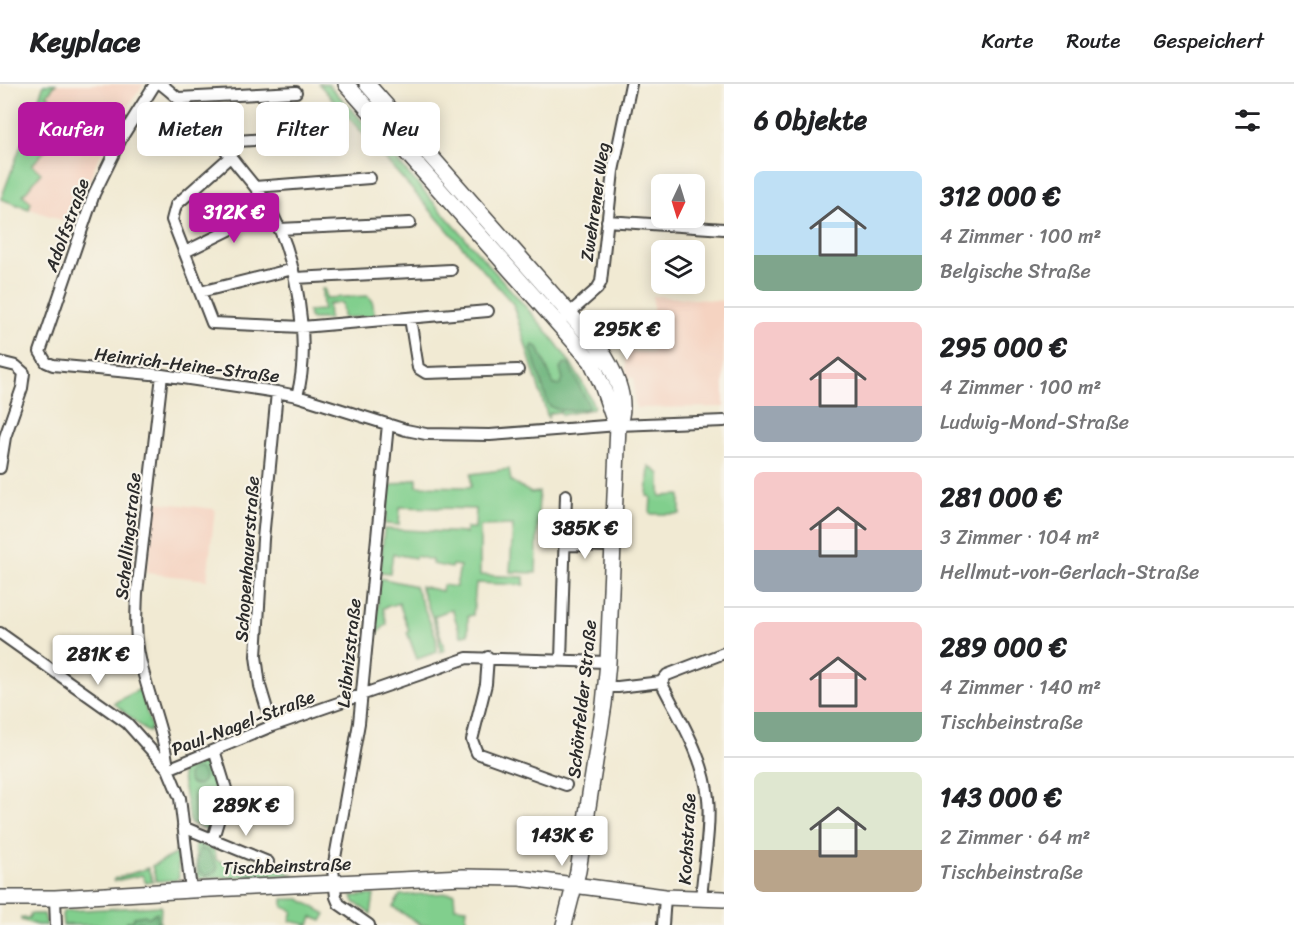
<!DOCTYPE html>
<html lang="de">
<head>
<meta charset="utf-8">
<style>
  body { margin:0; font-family:Sriracha,sans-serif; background:#f2f2f2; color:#202124; height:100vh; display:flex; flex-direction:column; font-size:22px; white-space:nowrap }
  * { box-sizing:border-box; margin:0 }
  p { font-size:20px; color:#757577 }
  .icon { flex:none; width:33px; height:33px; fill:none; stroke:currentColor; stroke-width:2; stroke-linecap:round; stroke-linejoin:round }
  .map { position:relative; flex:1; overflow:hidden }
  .sheet { display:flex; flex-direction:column; background:#fff; width:570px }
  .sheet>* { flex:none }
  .guide { position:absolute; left:18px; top:18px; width:570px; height:54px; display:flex; gap:12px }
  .needle { width:39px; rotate:184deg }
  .controls { position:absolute; left:651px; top:90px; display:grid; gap:12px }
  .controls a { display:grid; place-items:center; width:54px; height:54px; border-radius:9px; background:#fff; box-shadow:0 3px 15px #0003; font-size:30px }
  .price { position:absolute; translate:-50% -51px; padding:0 14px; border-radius:6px; background:#fff; color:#222; font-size:20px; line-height:39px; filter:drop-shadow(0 2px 3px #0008) }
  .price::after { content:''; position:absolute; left:50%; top:36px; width:18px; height:14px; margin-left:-9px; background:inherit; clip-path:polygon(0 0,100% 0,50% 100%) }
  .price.current { background:#b5179e; color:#fff }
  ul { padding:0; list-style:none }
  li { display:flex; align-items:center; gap:18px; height:150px; padding:0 30px }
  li+li { border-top:2px solid #e0e0e0 }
  li span { display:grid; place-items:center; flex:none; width:168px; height:120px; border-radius:9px; color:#555 }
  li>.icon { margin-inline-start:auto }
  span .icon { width:72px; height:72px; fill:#fffc; stroke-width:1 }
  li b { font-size:26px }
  h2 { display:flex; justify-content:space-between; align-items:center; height:72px; padding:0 30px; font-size:26px }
  .pill { padding:0 21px; border-radius:9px; background:#fff; box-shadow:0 3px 15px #0003; font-size:21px; line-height:54px }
  .pill.current { background:#b5179e; color:#fff }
  header { display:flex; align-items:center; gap:36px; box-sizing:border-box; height:84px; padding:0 30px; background:#fff; border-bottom:2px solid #e0e0e0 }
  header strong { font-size:28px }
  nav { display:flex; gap:33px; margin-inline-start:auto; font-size:21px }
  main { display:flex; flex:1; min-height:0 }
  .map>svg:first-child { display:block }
  .built { fill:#f5d3c1 }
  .green { fill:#81cf8d; stroke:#567d5c; stroke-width:1.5 }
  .forest { fill:#68b278; stroke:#4a6e52; stroke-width:1.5 }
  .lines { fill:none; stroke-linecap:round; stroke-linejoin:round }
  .minor-casing { stroke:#494844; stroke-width:14 }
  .secondary-casing { stroke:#494844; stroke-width:18 }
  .minor { stroke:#fff; stroke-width:10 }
  .secondary { stroke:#fff; stroke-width:15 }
  .labels { text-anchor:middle; stroke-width:4.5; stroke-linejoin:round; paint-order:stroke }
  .street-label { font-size:18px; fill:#2b2b2b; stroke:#f7f3e8 }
</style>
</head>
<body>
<header>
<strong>Keyplace</strong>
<nav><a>Karte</a><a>Route</a><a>Gespeichert</a></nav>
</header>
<main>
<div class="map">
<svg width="724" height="841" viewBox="0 0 724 841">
  <rect width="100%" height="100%" fill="#f7f3e8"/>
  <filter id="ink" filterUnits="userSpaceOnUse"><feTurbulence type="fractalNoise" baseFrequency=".0167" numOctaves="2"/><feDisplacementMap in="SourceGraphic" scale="12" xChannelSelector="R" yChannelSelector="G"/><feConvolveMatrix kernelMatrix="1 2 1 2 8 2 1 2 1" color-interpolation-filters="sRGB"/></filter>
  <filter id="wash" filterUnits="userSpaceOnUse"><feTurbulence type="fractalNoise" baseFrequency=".008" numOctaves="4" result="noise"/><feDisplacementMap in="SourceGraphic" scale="24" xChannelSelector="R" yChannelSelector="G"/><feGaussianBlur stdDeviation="1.35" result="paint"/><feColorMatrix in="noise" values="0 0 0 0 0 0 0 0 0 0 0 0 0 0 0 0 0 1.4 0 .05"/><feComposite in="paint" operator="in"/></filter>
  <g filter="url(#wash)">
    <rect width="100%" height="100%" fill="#f1ead3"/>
    <!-- built -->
    <path class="built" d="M44,0h100l-15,21 -33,58 -23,61 -72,-25z
      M653,212l71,5v106l-88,1 -2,-10v-20l-8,-1v-26l27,1z
      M156,418l59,7 -8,71 -60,-7z"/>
    <!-- green -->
    <path class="green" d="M44,0h12l-9,11 16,15 -20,22 10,10 -21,23 9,8 -18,22 8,7 -2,7 -28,-10z
      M319,0h9l28,30 190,216c19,24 36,48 48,76l-2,3 -30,6 -2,-3 -10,1 -2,5 -35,-114z
      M322,205h3l1,9 42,-2 4,4 3,16 -32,2 -1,-15 -14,1 1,15h-19l-2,-8 15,-1z
      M649,382l11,8v22l20,-1v19h-30l1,-17 -4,-1z
      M509,385l2,12 20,12 8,-1 -3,81 -26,-1 3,-47 -33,1v49l44,2v8l-48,-2 -3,32 -5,1v18l-7,2 -9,-27 -18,7 11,34 -5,2 -1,-17 -19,-49 22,5 1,-6 13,2 4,-21 -8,-1 -1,3 -19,-4v-4l-16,-4 -1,2 -22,-4 -3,19 -10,-1 4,-43 82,4v-5h9l1,-19 -76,-2 -1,18 -14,-1 5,-38 27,-8v8l54,1v-13z
      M380,494l35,8 21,51 1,15 -20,7 -10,-27 2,-1 -10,-28 -16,5 4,16 -12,11z
      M140,605l11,38 -2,5 -3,-1 -32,-28z
      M211,674l2,1 9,34 -7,-5 -9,31 6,6 -2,6 -20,-8 -9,-52z
      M197,759l17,7 2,10 36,12v-13l43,16 -95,3 -3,-3 -2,-30z
      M177,769l2,24 -3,3 -20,1 -4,-15z
      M148,784l5,14 -7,1 -4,-8 -28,6v-2z
      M454,809l1,14 12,1 -2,17h-44l-28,-18 7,-12z
      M374,811l-3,19 -17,-12 -2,-6z
      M283,815h17l26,15 -4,7 -10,-4 -3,8 -19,-4 3,-10 -10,-4z
      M161,822l-1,19h-97l-1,-10 2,-4z
      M30,830h14l3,11h-10l-16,-5v-2h8z"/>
    <!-- forest -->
    <path class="forest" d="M533,261l5,2 16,38h6l3,-6 -3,-10 5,-6 4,2 20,41 -3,3c-12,0 -29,5 -38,-5l-17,-55z
      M188 693a8 8 0 1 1 16 0a8 8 0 1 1-16 0Z
      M200,764l9,4 8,15 -1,5 -10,4 -7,-4 -2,-12z
      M248 785a7 7 0 1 1 14 0a7 7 0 1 1-14 0Z
      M154,829h3l1,12h-12l-7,-3 -3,3h-10l1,-4h6l1,-4 11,-2 2,2 5,-1z"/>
  </g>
  <g filter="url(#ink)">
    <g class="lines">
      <!-- minor casing -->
      <g class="minor-casing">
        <path id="minor" d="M155,0l-33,53 -28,57 -54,158 6,10 7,3 109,10 115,17 20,4 109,34 20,4 64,1 128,-10 106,-4
          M161,0c27,21 49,46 70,73 11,15 24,28 34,44 22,35 32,78 36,118 3,26 3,52 -4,77
          M178,14l118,-6
          M220,58l115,-7
          M231,72l-55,49 -4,15 40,103 90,4 186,-16
          M255,103l115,-9
          M607,137l117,8
          M279,145l131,-6
          M185,168l85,-42
          M295,194l156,-8
          M200,208l93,-23
          M565,233l32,-28 4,-7 12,-111 18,-87
          M410,234l8,50 8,5 92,-3
          M0,278l16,4 8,7 -2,15 -17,49 -5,31
          M162,291l-25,218c-1,22 -2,45 3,66 8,37 24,72 28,110
          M564,461l50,1
          M0,549l127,90 41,46 12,29 11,92
          M488,573l-2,27 -14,56 5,13 89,32
          M561,576l5,-165
          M661,598c18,36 43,74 47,116 3,30 -5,71 -7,102
          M606,603h12l43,-5 6,-7 57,-22
          M272,642l-12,-40 -4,-30 7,-117 14,-147
          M168,685l104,-43 195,-68 141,4
          M183,743l85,35
          M213,754l14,-46 -13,-42
          M55,814l1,27
          M369,841l-30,-21 -3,-7 -3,-28 26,-146 29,-299
          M663,841l2,-28"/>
      </g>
      <!-- secondary casing -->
      <g class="secondary-casing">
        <path id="secondary" d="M346,0l245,277 11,24 11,32 5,8
          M367,0l231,262c15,22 32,53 20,79l-10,237 -4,42 -26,167 -14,54
          M0,814h55l136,-8 272,-13 57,1 145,19 59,2"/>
      </g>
      <!-- minor -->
      <use href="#minor" class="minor"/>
      <!-- secondary -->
      <use href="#secondary" class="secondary"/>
    </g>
  </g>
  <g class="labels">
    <!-- street labels -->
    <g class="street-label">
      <text transform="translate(595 118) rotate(-82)" y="6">Zwehrener Weg</text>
      <text transform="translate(67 141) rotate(-70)" y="6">Adolfstraße</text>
      <text transform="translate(187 281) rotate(7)" y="6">Heinrich-Heine-Straße</text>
      <text transform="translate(128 452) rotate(-84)" y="6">Schellingstraße</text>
      <text transform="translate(247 475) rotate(-86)" y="6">Schopenhauerstraße</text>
      <text transform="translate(349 569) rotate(-84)" y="6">Leibnizstraße</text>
      <text transform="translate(582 615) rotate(-84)" y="6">Schönfelder Straße</text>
      <text transform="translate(243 639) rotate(-21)" y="6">Paul-Nagel-Straße</text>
      <text transform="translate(687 755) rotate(-87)" y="6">Kochstraße</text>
      <text transform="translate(287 782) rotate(-2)" y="6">Tischbeinstraße</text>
    </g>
  </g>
</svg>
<div class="controls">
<a><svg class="needle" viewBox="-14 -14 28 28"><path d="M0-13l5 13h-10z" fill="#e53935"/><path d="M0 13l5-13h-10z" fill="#757577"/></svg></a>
<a><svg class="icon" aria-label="layers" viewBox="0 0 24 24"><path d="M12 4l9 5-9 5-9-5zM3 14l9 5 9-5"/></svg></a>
</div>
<b class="price current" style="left:234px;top:160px">312K €</b>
<b class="price" style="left:627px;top:277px">295K €</b>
<b class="price" style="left:585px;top:476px">385K €</b>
<b class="price" style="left:98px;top:602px">281K €</b>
<b class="price" style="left:246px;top:753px">289K €</b>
<b class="price" style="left:562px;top:783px">143K €</b>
<div class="guide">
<a class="pill current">Kaufen</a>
<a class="pill">Mieten</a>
<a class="pill">Filter</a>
<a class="pill">Neu</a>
</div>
</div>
<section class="sheet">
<h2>6 Objekte<svg class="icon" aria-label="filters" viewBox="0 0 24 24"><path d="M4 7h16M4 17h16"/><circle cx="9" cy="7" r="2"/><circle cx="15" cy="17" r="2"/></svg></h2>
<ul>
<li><span style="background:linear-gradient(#bfe0f5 70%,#7fa58c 0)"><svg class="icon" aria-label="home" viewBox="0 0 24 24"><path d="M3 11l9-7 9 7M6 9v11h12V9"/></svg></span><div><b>312 000 €</b><p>4 Zimmer · 100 m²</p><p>Belgische Straße</p></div></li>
<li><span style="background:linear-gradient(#f6c9c9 70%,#9aa5b1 0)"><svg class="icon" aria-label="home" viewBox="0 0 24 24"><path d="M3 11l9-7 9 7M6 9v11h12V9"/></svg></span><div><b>295 000 €</b><p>4 Zimmer · 100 m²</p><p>Ludwig-Mond-Straße</p></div></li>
<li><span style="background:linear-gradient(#f6c9c9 65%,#9aa5b1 0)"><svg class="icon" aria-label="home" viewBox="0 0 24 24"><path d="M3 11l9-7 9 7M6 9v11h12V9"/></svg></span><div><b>281 000 €</b><p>3 Zimmer · 104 m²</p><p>Hellmut-von-Gerlach-Straße</p></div></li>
<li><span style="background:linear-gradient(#f6c9c9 75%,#7fa58c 0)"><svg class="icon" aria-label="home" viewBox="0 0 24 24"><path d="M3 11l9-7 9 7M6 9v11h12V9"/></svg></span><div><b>289 000 €</b><p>4 Zimmer · 140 m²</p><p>Tischbeinstraße</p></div></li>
<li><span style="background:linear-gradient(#dfe7d0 65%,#b9a48a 0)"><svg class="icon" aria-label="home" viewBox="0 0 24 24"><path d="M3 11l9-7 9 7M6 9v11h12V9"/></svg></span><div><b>143 000 €</b><p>2 Zimmer · 64 m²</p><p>Tischbeinstraße</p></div></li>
</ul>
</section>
</main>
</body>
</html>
